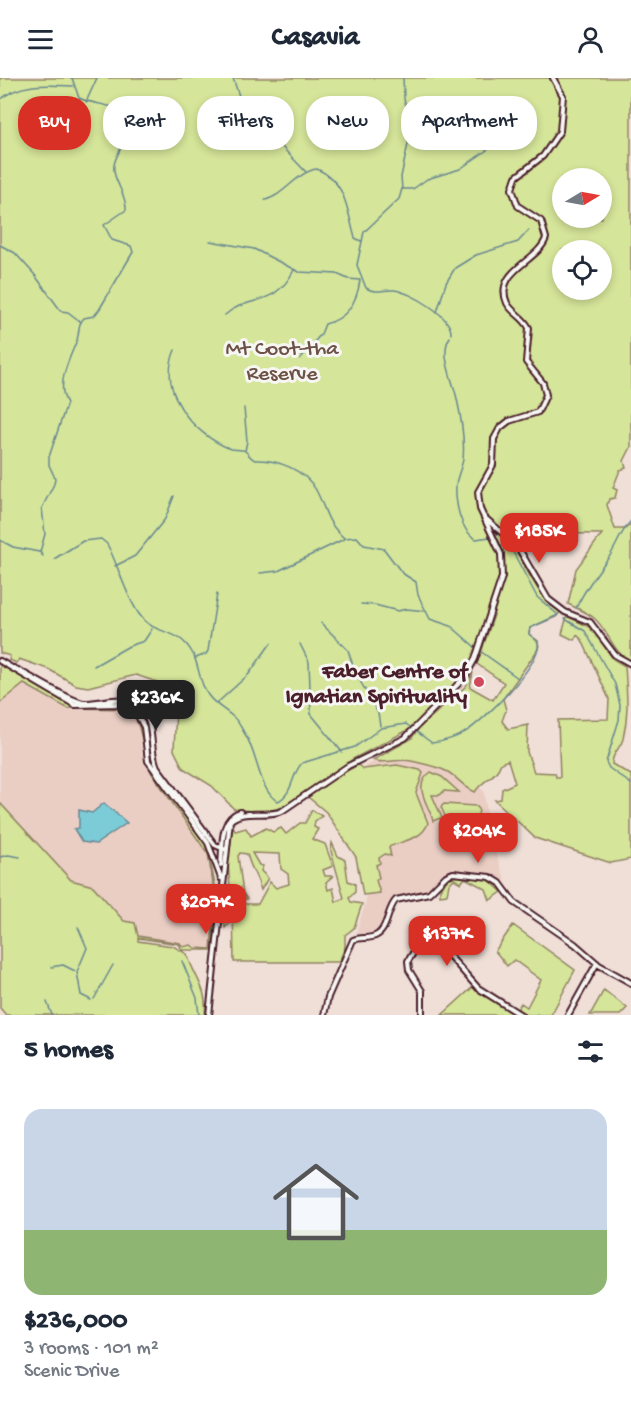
<!DOCTYPE html>
<html lang="en">
<head>
<meta charset="utf-8">
<style>
  body { margin:0; font-family:"Gochi Hand",sans-serif; background:#f6f6f7; color:#1f2937; height:100vh; display:flex; flex-direction:column; font-size:22px; white-space:nowrap }
  * { box-sizing:border-box; margin:0 }
  p { font-size:20px; color:#747a83 }
  .icon { flex:none; width:33px; height:33px; fill:none; stroke:currentColor; stroke-width:2; stroke-linecap:round; stroke-linejoin:round }
  .map { position:relative; height:937px; overflow:hidden }
  .drawer { display:flex; flex-direction:column; background:#fff; flex:1 }
  .drawer>* { flex:none }
  .guide { position:absolute; left:18px; top:18px; width:596px; height:54px; display:flex; gap:12px }
  .needle { width:39px; rotate:80deg }
  .buttons { position:absolute; left:552px; top:90px; display:grid; gap:12px }
  .buttons a { display:grid; place-items:center; width:60px; height:60px; border-radius:50%; background:#fff; box-shadow:0 3px 9px #0003; font-size:30px }
  .price { position:absolute; translate:-50% -51px; padding:0 14px; border-radius:12px; background:#d93025; color:#fff; font-size:20px; line-height:39px; filter:drop-shadow(0 2px 3px #0008) }
  .price::after { content:''; position:absolute; left:50%; top:36px; width:18px; height:14px; margin-left:-9px; background:inherit; clip-path:polygon(0 0,100% 0,50% 100%) }
  .price.active { background:#222; color:#fff }
  ul { padding:0; list-style:none }
  li { display:grid; align-content:center; gap:12px; height:318px; padding:0 24px }
  li span { display:grid; place-items:center; height:186px; border-radius:18px; color:#555 }
  li>.icon { margin-inline-start:auto }
  span .icon { width:108px; height:108px; fill:#fffc; stroke-width:1 }
  li b { font-size:26px }
  h2 { display:flex; justify-content:space-between; align-items:center; height:72px; padding:0 24px; font-size:26px }
  .tag { padding:0 21px; border-radius:24px; background:#fff; box-shadow:0 3px 9px #0003; font-size:21px; line-height:54px }
  .tag.active { background:#d93025; color:#fff }
  header { display:flex; justify-content:space-between; align-items:center; height:78px; padding:0 24px; background:#fff; font-size:27px; font-weight:800 }
  .map>svg:first-child { display:block }
  .built { fill:#eacec4 }
  .green { fill:#d5e599; stroke:#908262; stroke-width:1.5; fill-rule:evenodd }
  .water { fill:#7cccd7; stroke:#688792; stroke-width:1.5 }
  .lines { fill:none; stroke-linecap:round; stroke-linejoin:round }
  .stream { stroke:#688792; stroke-width:1.5 }
  .secondary-casing { stroke:#4a1f2b; stroke-width:8 }
  .secondary { stroke:#f6f6f2; stroke-width:4 }
  .poi-dot { fill:#d1495b; stroke:#f6f6f2; stroke-width:2 }
  .labels { text-anchor:middle; stroke-width:6; stroke-linejoin:round; paint-order:stroke }
  .park-label { font-size:22px; fill:#6d5046; stroke:#f6f6f2 }
  .poi-label { font-size:22px; font-weight:bold; fill:#4a1f2b; stroke:#f6f6f2; text-anchor:end }
</style>
</head>
<body>
<header><svg class="icon" aria-label="menu" viewBox="0 0 24 24"><path d="M4 6h16M4 12h16M4 18h16"/></svg>Casavia<svg class="icon" aria-label="person" viewBox="0 0 24 24"><circle cx="12" cy="8" r="4"/><path d="M4 21q1-7 8-7t8 7"/></svg></header>
<div class="map">
<svg width="631" height="937" viewBox="0 0 631 937">
  <rect width="100%" height="100%" fill="#efdfd7"/>
  <filter id="ink" filterUnits="userSpaceOnUse"><feTurbulence type="fractalNoise" baseFrequency=".0167" numOctaves="2"/><feDisplacementMap in="SourceGraphic" scale="12" xChannelSelector="R" yChannelSelector="G"/><feConvolveMatrix kernelMatrix="1 2 1 2 8 2 1 2 1" color-interpolation-filters="sRGB"/></filter>
  <g filter="url(#ink)">
    <!-- built -->
    <path class="built" d="M24,606l43,24 61,1 10,10 5,38 8,15 57,82 7,41 -4,54 -29,-2 -2,-4 -42,-7 -45,-50 -22,-6 -71,-77v-100z
      M416,660l68,53 6,47 15,41 -1,5 -6,-7 -30,-6 -23,2 -17,18 -34,6 -16,36 -17,2 -5,-2 10,-32 -3,-36 -36,-56 -16,-12z"/>
    <!-- green -->
    <path class="green" d="M0,0h631v369l-7,14 2,7 -6,2 -7,18 4,2 -2,8 -6,1 -2,6 8,24h10l6,-5v137c-18,-7 -22,-30 -37,-43 -7,-6 -18,-10 -26,-14l8,-35 26,-35 -99,-1c22,25 29,60 57,79l-4,5 -26,11 -1,6 9,7 1,7 -36,51 3,11 -4,11 6,8 20,-4 -1,27 7,20 21,1 1,4h4l-2,-57 50,-1 1,-20 -27,-59 -5,-5 -3,5 -12,-6 5,-18 26,13 20,30 12,7c2,31 4,47 -2,73 -3,11 -11,13 -11,25l19,11v84l-20,4 -76,-25 -40,-38 6,-1 1,-10 13,-6 -7,-23 -7,3c-5,15 -18,16 -26,29 -12,-5 -17,-14 -27,-20 -11,-6 -25,-8 -37,-11 -12,-3 -28,4 -38,-1l38,-21 8,-11 47,-42 7,-14 -3,15 23,13 11,-17 -27,-19 17,-49 -3,-2 -27,63 -54,53 -57,30 -64,47 -20,7 -35,-4 -22,-23 -29,-18 -9,-18 2,-41 -10,-19 -9,-8 -21,-7 -48,12 -12,-2 -28,-16 -29,-10 -2,4 -8,-3 1,-4 -10,-3zM562,100h40v40h-40zM562,172h40v40h-40z
      M0,586l72,41 15,2 35,-1 13,6 6,10 7,42 63,88 -2,3 8,40 -5,55h-30l-3,-6 -41,-6v3l35,5 14,8c8,25 21,34 18,61h-199l-6,-7v-205l71,77 22,6 31,35 11,2 3,13 42,7 3,4 8,-2 4,3 16,1 4,-54 -7,-41 -57,-82c-10,-21 -7,-46 -22,-63l-62,-1 -43,-24 -24,19z
      M358,687l5,4 34,-4 23,5 3,3 -7,20 12,30c-6,17 -25,17 -39,24l2,9 -6,-2 -6,4 1,5 -4,2 3,13 -3,2 4,13 -17,2 -7,-38 -30,-45 -18,-15 33,-23z
      M431,694l11,5 17,15 -15,-1 -4,4h-8l14,32 -4,-2 -2,-7 -7,3c-4,-17 -22,-35 -2,-49z
      M444,726l32,2 3,3 -2,12 -23,9 -4,-3 -9,-20z
      M312,732l10,6 -7,5 -1,6 4,2 -6,10 13,5 8,22 -10,4 2,6h8l-7,6 2,8 5,-2 3,14 8,-4 -13,-47 1,-8 6,13 7,4 3,21 7,3v8l-6,6 2,4 11,2 -8,24 -9,7v12l-6,15h-105l-1,-58h25l12,-22 6,6 13,-4 -1,-10 -7,-5 -1,-15 -28,-1 7,12 4,1 -2,5 7,7 -7,12c-3,-12 -11,-23 -14,-36l-7,-1 -2,3 5,37 4,6 -16,3v20l-6,6 -2,-33 7,-8 -2,-24 5,-38 2,6 11,-3 5,8 15,-8 7,4 8,-4 5,6 14,-11h5z
      M459,798l30,4 13,12 -12,8 -4,-11 -21,-11 -4,5 -7,-4 -5,5 -2,10 -7,1v-6l9,-11z
      M513,847l62,45 -24,45h-109l31,-28 42,26 6,-10 6,4 14,-27 -27,-20 -7,6 -12,-15z
      M604,912l23,18 -7,7h-30z"/>
    <!-- water -->
    <path class="water" d="M104,725l23,20 -31,21 -14,-2 -8,-13 5,-1v-18l13,3z"/>
    <g class="lines">
      <!-- stream -->
      <path class="stream" d="M233,0l6,18 27,24 16,27 24,25
        M403,0l1,21 8,26 -11,52 1,12 -3,10 -35,33 -7,33 9,23c10,6 18,1 28,2 17,2 58,26 57,44
        M0,22c19,-18 49,-15 73,-14
        M86,24l11,-24
        M403,111h10l14,-10 33,-10 50,-35 22,-23
        M265,122c19,-4 33,-29 52,-31 30,13 30,42 38,69l6,3
        M210,163l44,8 45,23 38,2 11,5 12,1
        M0,167l15,8 19,21 27,37 7,1 13,10
        M437,234l9,-29 9,-15 21,-13 42,-13 11,-12
        M225,237c24,-21 49,-6 69,-45
        M450,259c-11,16 3,43 7,62 4,18 8,41 6,60 -1,8 -6,17 -7,26 -1,17 4,46 20,54l14,-2
        M175,272c-18,41 18,85 56,99 4,1 11,0 14,2 4,3 5,7 10,9 22,-1 50,10 61,30 11,21 9,31 28,48l13,-1 7,8 20,4 18,24 14,9 2,13 12,24 21,7 24,21
        M300,281l21,-25 4,-10c22,-5 32,-22 35,-44
        M244,330l3,33 -2,10
        M494,457l6,-1 6,5 31,58 20,17
        M0,462l13,7 26,5
        M43,478l-3,-4 5,-18 -3,-26 12,-24 1,-6 -6,-13v-8l18,-54c-12,-18 3,-45 10,-63 3,-9 0,-15 7,-22l10,-2 5,-6 34,-58 -2,-6 -19,-6 -8,-15 22,-15c1,-16 -14,-30 -12,-45 2,-12 13,-24 14,-35 3,-29 -33,-23 -49,-32l-7,-20
        M54,481l29,-18 18,-2 6,5c12,22 17,49 32,70 15,21 31,14 45,28 17,16 12,36 24,53 6,9 16,14 24,21 6,4 9,12 13,18 12,18 15,60 33,67 16,-8 13,-27 24,-38l53,-16 26,-19 25,-4 26,19c11,-1 26,-6 35,-12 18,-12 75,-67 71,-89l-9,-8 1,-6 28,-13
        M115,488l20,-10 30,-37 9,-23
        M260,495l18,-2 66,-32
        M361,526l14,1 23,6 8,-2 21,2
        M576,530c9,-19 20,-34 33,-51 8,-11 11,-25 22,-36
        M565,541l20,12 30,53 5,21 -1,15 -13,42 3,6 22,16
        M321,545l27,27 7,22 23,41 2,13
        M300,566l9,18 2,52 31,38
        M480,573l38,27
        M196,580l10,-4 2,-3 9,-57
        M94,588l35,-20 15,-5 8,-12
        M216,626l33,-30 22,-31
        M0,779l8,-2 12,2
        M78,849l9,21 -10,24 4,23 10,5
        M182,883l15,37 2,17
        M51,889l12,-2 12,6
        M94,921l19,-34
        M47,924l5,13
        M536,937l1,-1"/>
      <!-- secondary casing -->
      <g class="secondary-casing">
        <path id="secondary" d="M484,439l34,30 30,52 17,13 25,10 25,33 16,9
          M0,583l75,44 46,-1 15,8 8,15 4,34 60,82 13,35
          M14,590c15,7 57,34 70,35 19,1 43,-12 58,6 13,15 7,40 15,58l58,78 11,5
          M221,787c2,-18 -2,-47 19,-53
          M209,937l21,-194c13,-13 35,-3 52,-10l66,-45 57,-28 60,-61 10,-18 27,-82 -1,-23 -21,-45 -2,-17 15,-27 1,-26 6,-11 9,-7 29,-9 8,-17 -3,-12 -17,-21 3,-34c-5,-11 -17,-15 -22,-25 -14,-32 32,-42 39,-65l-5,-17 -23,-15 -6,-17 4,-12 27,-21 17,-25 3,-35 -10,-18
          M324,937l4,-18 25,-57c8,-4 17,0 24,-5 11,-6 10,-26 19,-35l33,-7 17,-17 7,-3 37,4 10,6 14,19 61,42 24,21 32,18
          M422,937v-24l-13,-21 -1,-9 7,-11 11,-5 19,6 33,37 43,27
          M568,937l29,-52"/>
      </g>
      <!-- secondary -->
      <use href="#secondary" class="secondary"/>
    </g>
  </g>
  <!-- markers -->
  <circle class="poi-dot" cx="479" cy="604" r="6"/>
  <g class="labels">
    <!-- park labels -->
    <g class="park-label">
      <text x="282" y="276">Mt Coot-tha<tspan x="282" dy="25">Reserve</tspan></text>
    </g>
    <!-- poi labels -->
    <g class="poi-label">
      <text x="467" y="599">Faber Centre of<tspan x="467" dy="25">Ignatian Spirituality</tspan></text>
    </g>
  </g>
</svg>
<div class="buttons">
<a><svg class="needle" viewBox="-14 -14 28 28"><path d="M0-13l5 13h-10z" fill="#e53935"/><path d="M0 13l5-13h-10z" fill="#747a83"/></svg></a>
<a><svg class="icon" aria-label="locate" viewBox="0 0 24 24"><circle cx="12" cy="12" r="6"/><path d="M12 2v4M12 18v4M2 12h4M18 12h4"/></svg></a>
</div>
<b class="price" style="left:539px;top:486px">$185K</b>
<b class="price active" style="left:156px;top:653px">$236K</b>
<b class="price" style="left:478px;top:786px">$204K</b>
<b class="price" style="left:206px;top:857px">$207K</b>
<b class="price" style="left:447px;top:889px">$137K</b>
<div class="guide">
<a class="tag active">Buy</a>
<a class="tag">Rent</a>
<a class="tag">Filters</a>
<a class="tag">New</a>
<a class="tag">Apartment</a>
</div>
</div>
<section class="drawer">
<h2>5 homes<svg class="icon" aria-label="filters" viewBox="0 0 24 24"><path d="M4 7h16M4 17h16"/><circle cx="9" cy="7" r="2"/><circle cx="15" cy="17" r="2"/></svg></h2>
<ul>
<li><span style="background:linear-gradient(#c9d6e8 65%,#8fb573 0)"><svg class="icon" aria-label="home" viewBox="0 0 24 24"><path d="M3 11l9-7 9 7M6 9v11h12V9"/></svg></span><div><b>$236,000</b><p>3 rooms · 101 m²</p><p>Scenic Drive</p></div></li>
</ul>
</section>
</body>
</html>
